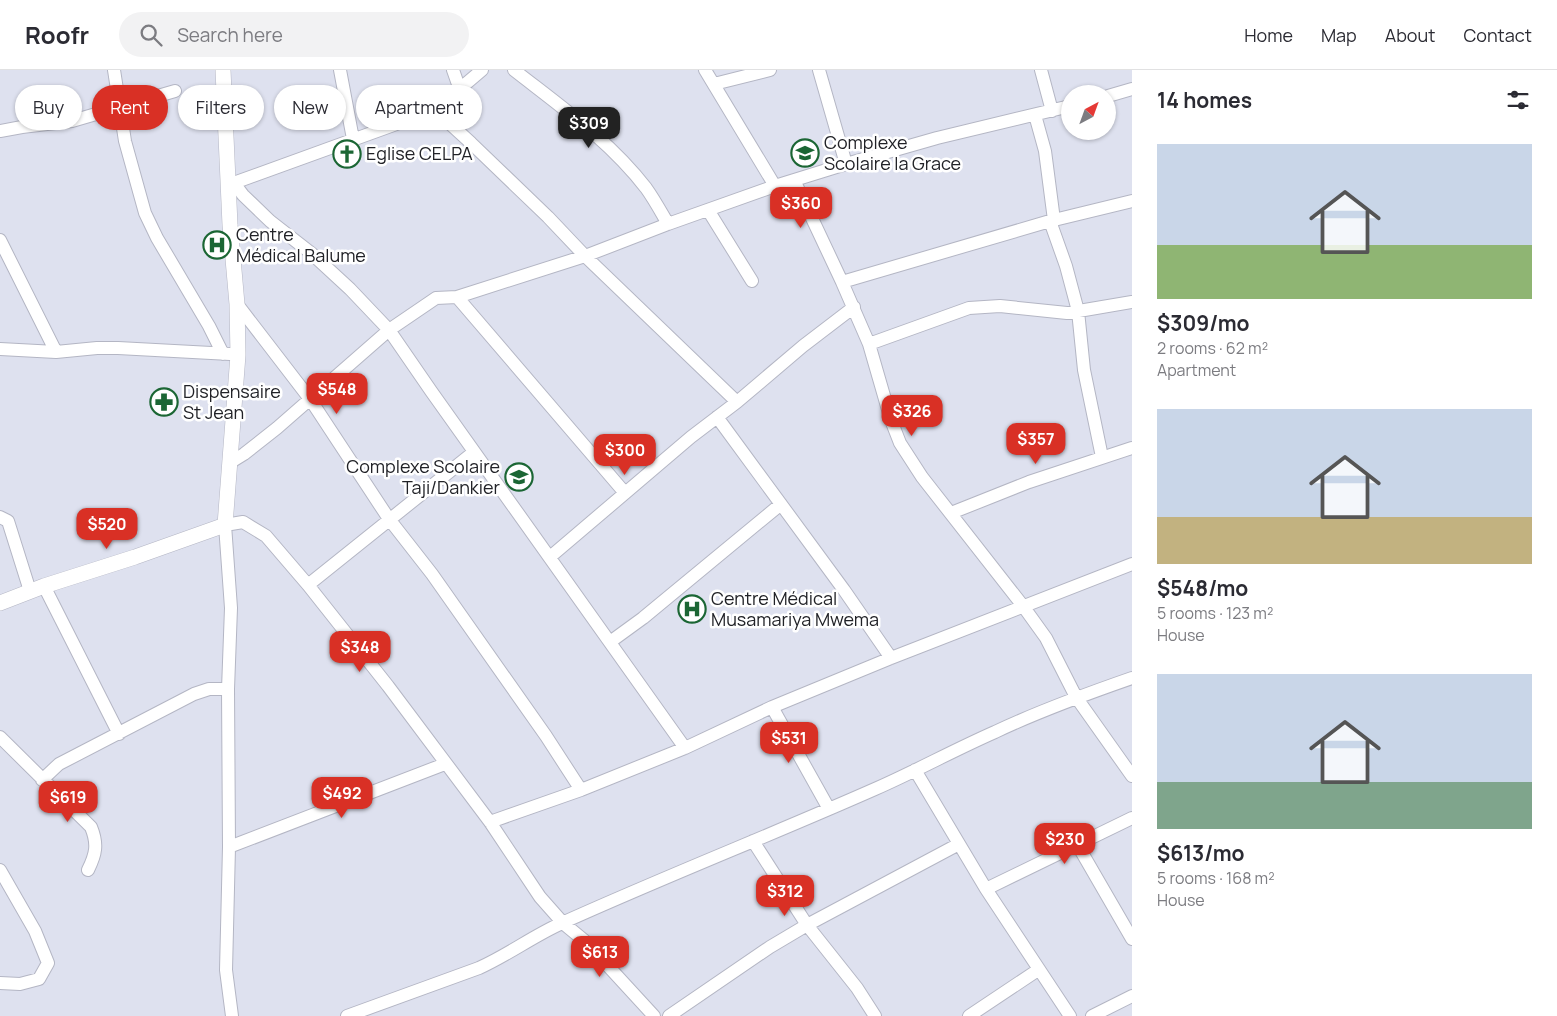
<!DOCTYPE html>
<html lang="en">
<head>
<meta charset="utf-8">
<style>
  body { margin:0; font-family:Manrope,sans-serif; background:#f2f2f3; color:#2b2b33; height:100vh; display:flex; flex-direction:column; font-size:19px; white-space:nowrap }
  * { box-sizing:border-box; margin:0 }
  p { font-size:16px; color:#7c7c81 }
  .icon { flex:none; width:28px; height:28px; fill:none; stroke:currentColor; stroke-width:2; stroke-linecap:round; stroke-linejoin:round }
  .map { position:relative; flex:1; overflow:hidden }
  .sheet { display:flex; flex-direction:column; background:#fff; width:425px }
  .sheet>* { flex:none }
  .top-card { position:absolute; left:15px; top:15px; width:475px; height:45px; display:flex; gap:10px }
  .needle { width:32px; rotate:41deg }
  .controls { position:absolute; left:1061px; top:15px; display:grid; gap:10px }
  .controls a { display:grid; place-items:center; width:55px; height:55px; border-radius:50%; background:#fff; box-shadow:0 1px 4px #0004; font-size:25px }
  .price { position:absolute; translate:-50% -42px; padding:0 11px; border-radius:10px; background:#d93025; color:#fff; font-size:16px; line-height:32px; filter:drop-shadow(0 1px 2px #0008) }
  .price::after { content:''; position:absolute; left:50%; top:30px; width:15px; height:11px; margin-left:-8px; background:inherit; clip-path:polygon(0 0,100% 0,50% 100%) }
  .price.active { background:#222; color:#fff }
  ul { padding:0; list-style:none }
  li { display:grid; align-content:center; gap:10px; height:265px; padding:0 25px }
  li span { display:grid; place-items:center; height:155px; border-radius:0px; color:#555 }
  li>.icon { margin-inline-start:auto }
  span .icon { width:90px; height:90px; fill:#fffc; stroke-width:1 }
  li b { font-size:21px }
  h2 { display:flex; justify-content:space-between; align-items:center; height:60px; padding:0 25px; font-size:21px }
  .chip { padding:0 18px; border-radius:22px; background:#fff; box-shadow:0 1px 4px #0004; font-size:18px; line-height:45px }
  .chip.active { background:#d93025; color:#fff }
  header { display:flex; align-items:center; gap:30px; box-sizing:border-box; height:70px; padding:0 25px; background:#fff; border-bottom:1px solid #e1e1e2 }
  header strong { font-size:24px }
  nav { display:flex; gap:28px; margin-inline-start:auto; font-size:18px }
  .search { width:350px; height:45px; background:#f2f2f3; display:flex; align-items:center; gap:12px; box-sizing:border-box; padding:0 18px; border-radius:28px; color:#7c7c81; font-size:19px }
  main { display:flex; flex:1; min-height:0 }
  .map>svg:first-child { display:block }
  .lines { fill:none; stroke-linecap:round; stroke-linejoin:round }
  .minor-casing { stroke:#b4b6c4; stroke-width:14 }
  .tertiary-casing { stroke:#b4b6c4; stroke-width:16 }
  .minor { stroke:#fff; stroke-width:12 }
  .tertiary { stroke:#fff; stroke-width:15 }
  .labels { text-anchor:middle; stroke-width:5; stroke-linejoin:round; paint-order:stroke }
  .poi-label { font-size:18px; fill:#212227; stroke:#fff; text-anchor:start }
</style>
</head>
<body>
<header>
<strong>Roofr</strong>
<div class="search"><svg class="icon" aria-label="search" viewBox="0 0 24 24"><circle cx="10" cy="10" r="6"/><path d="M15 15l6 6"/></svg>Search here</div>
<nav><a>Home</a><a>Map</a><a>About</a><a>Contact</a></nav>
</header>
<main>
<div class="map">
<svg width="1132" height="946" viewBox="0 0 1132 946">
  <rect width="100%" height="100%" fill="#dee1ef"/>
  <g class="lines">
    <!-- minor casing -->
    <g class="minor-casing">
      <path id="minor" d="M114,0l11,71 20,72 12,25 52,88 14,28
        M340,0l13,69
        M453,0l7,20
        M514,0c46,36 96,71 132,118 8,11 15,24 22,36
        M705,0l70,116
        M819,0l27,94
        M1041,0l11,41
        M714,14l56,-14
        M1108,26l24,-7
        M435,40l36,33 77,74 37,39 152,146
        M1035,45l10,36 9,69
        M0,61l22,-4 50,-6 103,-30
        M794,110l48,102 27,62 22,76 9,23 22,34 101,129 23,32 30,59 56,79
        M234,113l9,12 27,26 41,32 39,36 39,41 42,61 254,357
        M228,115l207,-75 47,-40
        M708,140l44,71
        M1050,151l16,45 12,45 6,59 18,87
        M0,170l56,112
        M842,212l208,-61 82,-20
        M457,227l168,196
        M237,234l73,95 79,120 43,55 114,162 35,54
        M869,274l100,-36 31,-2 67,7 65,-11
        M0,279l56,3 41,-4h21l112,6
        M717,347l127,173 47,68
        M231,392l13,-8 33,-26 112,-98 47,-32 21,-1 128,-41 83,-32 107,-38 71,-22 91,-26 133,-32
        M951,443l78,-31 103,-34
        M0,447l8,4 22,70
        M550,487l141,-120 46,-35 66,-56 51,-39
        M308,515l166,-133
        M44,516l75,148
        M610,572l33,-24 138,-114
        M772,637l57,102
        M0,667l91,90c7,17 5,27 -3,43
        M915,700l71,119 84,127
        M42,710l17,-16 135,-70 15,-5h19
        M490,752l91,-32 104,-42 87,-41 119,-49 241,-94
        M753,771l54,84 50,63 18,28
        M1077,774l55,95
        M229,777l216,-83
        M0,800l35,61 13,32 -9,16 -19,5 -20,-1
        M986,819l146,-71
        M232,946l-6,-46 3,-123 -1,-158 3,-81 -6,-83 18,-3 23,14 42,49 80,101 102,136 50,75 23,26 23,19 68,74
        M347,946l132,-48c29,-13 54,-32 83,-45 104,-47 209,-88 313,-134 41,-18 79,-39 120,-57 44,-21 91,-38 137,-54
        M669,946l101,-69 37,-22 152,-81
        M969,946l69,-46
        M1092,946l40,-20"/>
    </g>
    <!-- tertiary casing -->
    <g class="tertiary-casing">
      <path id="tertiary" d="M0,533l44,-17 91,-29 90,-32 13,-170 -1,-51 -7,-79 -7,-155"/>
    </g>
    <!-- minor -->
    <use href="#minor" class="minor"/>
    <!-- tertiary -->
    <use href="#tertiary" class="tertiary"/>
  </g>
  <!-- icons -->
  <defs>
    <g id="school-ring" transform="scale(1.4375)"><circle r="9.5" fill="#fff" stroke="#1b6634" stroke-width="1.5"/><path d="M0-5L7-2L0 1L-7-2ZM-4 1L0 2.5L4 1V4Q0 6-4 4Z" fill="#1b6634"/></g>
    <g id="church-ring" transform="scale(1.4375)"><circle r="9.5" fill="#fff" stroke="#1b6634" stroke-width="1.5"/><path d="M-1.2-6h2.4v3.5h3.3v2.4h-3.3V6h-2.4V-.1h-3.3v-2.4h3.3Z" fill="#1b6634"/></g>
    <g id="hospital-ring" transform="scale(1.4375)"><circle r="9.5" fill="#fff" stroke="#1b6634" stroke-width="1.5"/><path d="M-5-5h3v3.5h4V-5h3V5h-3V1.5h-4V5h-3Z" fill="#1b6634"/></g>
    <g id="pharmacy-ring" transform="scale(1.4375)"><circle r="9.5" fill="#fff" stroke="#1b6634" stroke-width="1.5"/><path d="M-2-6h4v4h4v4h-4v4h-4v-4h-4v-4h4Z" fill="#1b6634"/></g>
  </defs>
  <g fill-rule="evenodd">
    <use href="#school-ring" x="805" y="83"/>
    <use href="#church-ring" x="347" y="84"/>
    <use href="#hospital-ring" x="217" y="175"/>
    <use href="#pharmacy-ring" x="164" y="332"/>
    <use href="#school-ring" x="519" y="407"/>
    <use href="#hospital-ring" x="692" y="539"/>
  </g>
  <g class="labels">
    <!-- poi labels -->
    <g class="poi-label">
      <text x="824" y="79">Complexe<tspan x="824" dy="21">Scolaire la Grace</tspan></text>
      <text x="366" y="90">Eglise CELPA</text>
      <text x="236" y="171">Centre<tspan x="236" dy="21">Médical Balume</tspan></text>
      <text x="183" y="328">Dispensaire<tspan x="183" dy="21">St Jean</tspan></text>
      <text x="500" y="403" text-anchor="end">Complexe Scolaire<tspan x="500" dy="21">Taji/Dankier</tspan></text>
      <text x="711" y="535">Centre Médical<tspan x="711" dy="21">Musamariya Mwema</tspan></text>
    </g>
  </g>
</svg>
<div class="controls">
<a><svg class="needle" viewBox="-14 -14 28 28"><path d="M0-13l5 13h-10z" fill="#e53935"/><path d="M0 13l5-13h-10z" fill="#7c7c81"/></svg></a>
</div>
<b class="price active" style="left:589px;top:79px">$309</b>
<b class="price" style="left:801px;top:159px">$360</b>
<b class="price" style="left:337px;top:345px">$548</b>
<b class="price" style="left:912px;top:367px">$326</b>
<b class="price" style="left:1036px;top:395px">$357</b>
<b class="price" style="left:625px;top:406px">$300</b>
<b class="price" style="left:107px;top:480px">$520</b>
<b class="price" style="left:360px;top:603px">$348</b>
<b class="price" style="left:789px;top:694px">$531</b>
<b class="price" style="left:342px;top:749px">$492</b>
<b class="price" style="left:68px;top:753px">$619</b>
<b class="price" style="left:1065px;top:795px">$230</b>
<b class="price" style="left:785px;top:847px">$312</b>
<b class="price" style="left:600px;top:908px">$613</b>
<div class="top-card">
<a class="chip">Buy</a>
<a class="chip active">Rent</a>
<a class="chip">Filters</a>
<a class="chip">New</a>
<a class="chip">Apartment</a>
</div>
</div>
<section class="sheet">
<h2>14 homes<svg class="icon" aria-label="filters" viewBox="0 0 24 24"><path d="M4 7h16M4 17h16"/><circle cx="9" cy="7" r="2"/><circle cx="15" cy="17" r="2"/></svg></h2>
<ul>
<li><span style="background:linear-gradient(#c9d6e8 65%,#8fb573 0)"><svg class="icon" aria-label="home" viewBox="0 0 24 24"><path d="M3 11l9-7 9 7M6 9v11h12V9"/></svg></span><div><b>$309/mo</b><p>2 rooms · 62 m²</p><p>Apartment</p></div></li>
<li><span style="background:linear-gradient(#c9d6e8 70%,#c2b280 0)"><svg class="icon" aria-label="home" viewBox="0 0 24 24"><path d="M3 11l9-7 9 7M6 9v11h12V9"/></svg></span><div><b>$548/mo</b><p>5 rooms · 123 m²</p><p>House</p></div></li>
<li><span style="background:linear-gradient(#c9d6e8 70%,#7fa58c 0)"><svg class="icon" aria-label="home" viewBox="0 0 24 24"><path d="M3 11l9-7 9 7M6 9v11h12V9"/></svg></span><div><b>$613/mo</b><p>5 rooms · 168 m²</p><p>House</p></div></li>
</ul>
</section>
</main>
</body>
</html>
